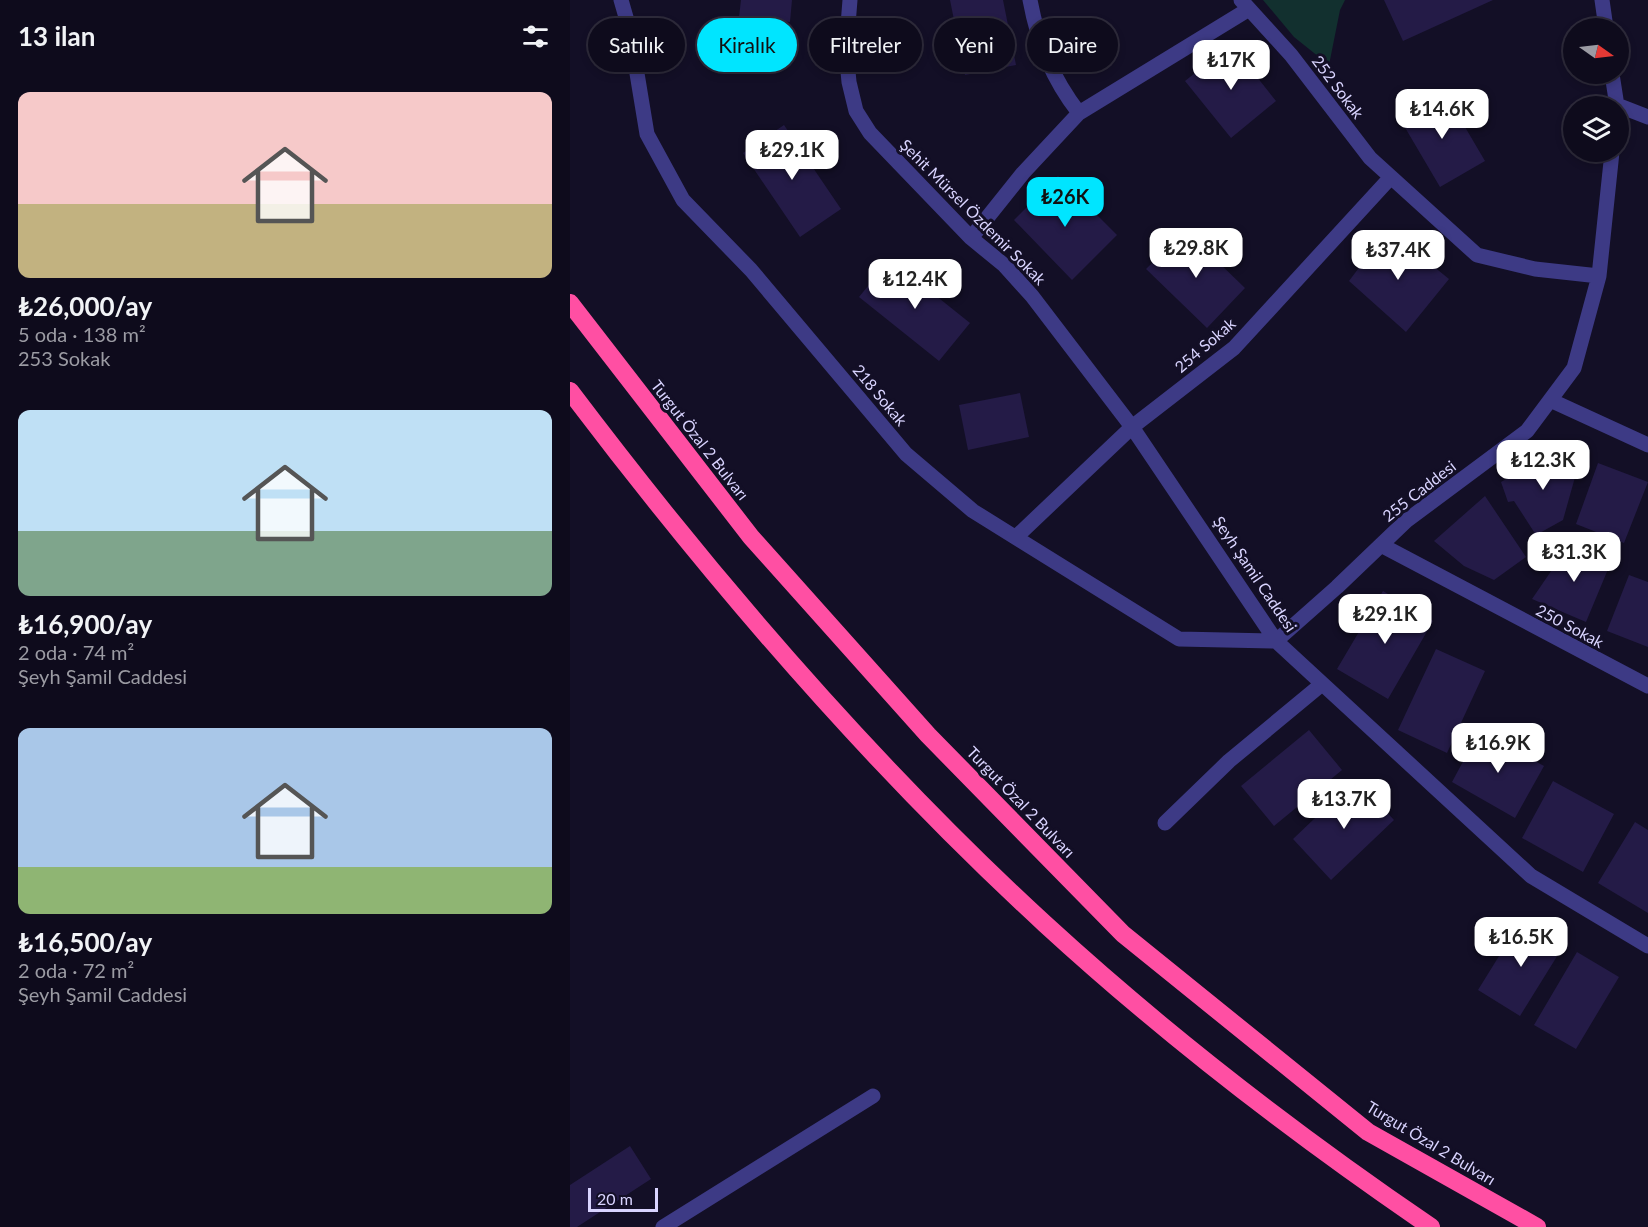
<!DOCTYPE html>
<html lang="tr">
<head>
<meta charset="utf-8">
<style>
  body { margin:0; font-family:Lato,sans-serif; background:#1c1929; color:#f1f3f6; height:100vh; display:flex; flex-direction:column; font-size:22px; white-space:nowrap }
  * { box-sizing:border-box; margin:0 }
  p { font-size:20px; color:#9b9ba3 }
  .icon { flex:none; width:33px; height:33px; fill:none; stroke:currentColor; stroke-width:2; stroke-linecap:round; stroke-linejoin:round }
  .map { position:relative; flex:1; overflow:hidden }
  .panel { display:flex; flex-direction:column; background:#0e0b1c; width:570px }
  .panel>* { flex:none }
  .banner { position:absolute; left:18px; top:18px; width:570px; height:54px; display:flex; gap:12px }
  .needle { width:39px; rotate:104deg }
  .tools { position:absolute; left:993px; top:18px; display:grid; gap:12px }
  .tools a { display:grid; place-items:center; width:66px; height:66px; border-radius:50%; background:#0e0b1c; box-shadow:0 3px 9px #0003,0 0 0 2px #2e2b3b; font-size:30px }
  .scale { position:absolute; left:18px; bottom:15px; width:70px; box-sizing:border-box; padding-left:6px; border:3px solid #d9d4ff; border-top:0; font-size:16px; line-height:21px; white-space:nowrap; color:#d9d4ff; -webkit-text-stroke:4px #130f26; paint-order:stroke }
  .price { position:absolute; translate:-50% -51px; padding:0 14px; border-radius:12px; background:#fff; color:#222; font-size:20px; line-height:39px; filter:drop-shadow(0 2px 3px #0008) }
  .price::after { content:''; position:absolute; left:50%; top:36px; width:18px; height:14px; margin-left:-9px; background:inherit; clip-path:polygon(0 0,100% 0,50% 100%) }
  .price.on { background:#00e5ff; color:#111 }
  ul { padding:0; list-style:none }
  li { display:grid; align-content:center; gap:12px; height:318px; padding:0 18px }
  li span { display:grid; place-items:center; height:186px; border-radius:12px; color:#555 }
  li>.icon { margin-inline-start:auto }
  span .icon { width:108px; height:108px; fill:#fffc; stroke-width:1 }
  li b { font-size:26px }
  h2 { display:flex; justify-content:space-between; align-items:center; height:72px; padding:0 18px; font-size:26px }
  .pill { padding:0 21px; border-radius:27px; background:#0e0b1c; box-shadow:0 3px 9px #0003,0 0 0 2px #2e2b3b; font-size:21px; line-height:54px }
  .pill.on { background:#00e5ff; color:#111 }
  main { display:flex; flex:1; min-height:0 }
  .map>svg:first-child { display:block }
  .green { fill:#12302f }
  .building { fill:#241b47 }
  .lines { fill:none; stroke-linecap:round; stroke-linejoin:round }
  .minor { stroke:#3d3a85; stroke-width:15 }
  .highway { stroke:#ff4fa3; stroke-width:18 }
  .labels { text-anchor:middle; stroke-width:6; stroke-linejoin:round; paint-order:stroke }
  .street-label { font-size:16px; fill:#d9d4ff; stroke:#130f26 }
</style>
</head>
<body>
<main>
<section class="panel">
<h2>13 ilan<svg class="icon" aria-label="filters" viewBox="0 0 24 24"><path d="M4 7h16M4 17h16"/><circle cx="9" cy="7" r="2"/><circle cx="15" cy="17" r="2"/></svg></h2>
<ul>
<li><span style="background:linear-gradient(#f6c9c9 60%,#c2b280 0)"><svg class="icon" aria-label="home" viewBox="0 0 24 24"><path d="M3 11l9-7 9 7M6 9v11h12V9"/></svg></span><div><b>₺26,000/ay</b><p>5 oda · 138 m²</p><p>253 Sokak</p></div></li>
<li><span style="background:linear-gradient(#bfe0f5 65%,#7fa58c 0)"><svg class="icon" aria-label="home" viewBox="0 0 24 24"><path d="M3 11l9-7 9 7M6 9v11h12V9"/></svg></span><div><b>₺16,900/ay</b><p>2 oda · 74 m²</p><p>Şeyh Şamil Caddesi</p></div></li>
<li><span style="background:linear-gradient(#a9c7e8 75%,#8fb573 0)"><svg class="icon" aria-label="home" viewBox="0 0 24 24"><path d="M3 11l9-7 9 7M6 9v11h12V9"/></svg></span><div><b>₺16,500/ay</b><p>2 oda · 72 m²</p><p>Şeyh Şamil Caddesi</p></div></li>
</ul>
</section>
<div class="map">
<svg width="1078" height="1227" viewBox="0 0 1078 1227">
  <rect width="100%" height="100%" fill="#130f26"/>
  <!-- green -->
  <path class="green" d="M693,0h82l-5,10 -11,55 -35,-28z"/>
  <!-- building -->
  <path class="building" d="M171,0h51l-2,22 -51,-5z
    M380,0h53l13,65 -51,10z
    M814,0h109l-90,41z
    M661,44l45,57 -45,37 -46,-57z
    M875,93l40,68 -45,26 -40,-68z
    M214,125l57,84 -41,28 -57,-84z
    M488,176l59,59 -45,45 -58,-60z
    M615,230l60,58 -38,40 -61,-59z
    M812,237l19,3 48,39 -43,53 -57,-51z
    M320,259l80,64 -31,38 -80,-64z
    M450,393l9,44 -61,13 -9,-45z
    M979,455l30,8 -16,57 -27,15 -22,-34 -6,1 -7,-20z
    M1028,463l50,19 -24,61 -48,-19z
    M915,496l41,61 -32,23 -30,-14 -30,-25z
    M999,545l42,17 -25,60 -54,-23z
    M1059,575l19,7v65l-41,-16z
    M813,591l50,30 -45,78 -51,-30z
    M866,649l49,22 -38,82 -49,-23z
    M739,730l33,40 -68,56 -33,-40z
    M910,730l64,36 -29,52 -63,-36z
    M786,779l38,41 -63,60 -38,-41z
    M983,781l61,33 -31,58 -61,-34z
    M1065,822l13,8v83l-50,-30z
    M952,919l42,26 -44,71 -42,-26z
    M1007,952l42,25 -43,72 -42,-24z
    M60,1146l21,33 -74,48h-7v-42z"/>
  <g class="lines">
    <!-- minor -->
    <path class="minor" d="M51,0l9,31 17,103 36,66 68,70 155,184 67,57 206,128 97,2 61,-54 69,-66 121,-90 47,-63 25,-92 13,-124
      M280,0l-4,50 3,32 7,29 14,22 101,105 33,27 28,31 100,131 144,214 255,235 117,70
      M460,0c8,43 22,78 49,113
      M671,0l50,55 79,103 107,97 58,14 64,7
      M1032,0l4,28
      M1042,74l5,32
      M1047,105l31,12
      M401,238l52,-65 56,-60 170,-104
      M980,400l98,45
      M446,537l116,-110 102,-79 157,-171
      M811,545l267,141
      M595,823l64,-62 93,-77
      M93,1227l210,-131"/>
    <!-- highway -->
    <path class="highway" d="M0,303l181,234 177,198 195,199 245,198 169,95
      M0,391c142,188 302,374 475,533 121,111 251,211 386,303"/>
  </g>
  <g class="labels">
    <!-- street labels -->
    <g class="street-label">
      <text transform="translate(768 87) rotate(53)" y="6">252 Sokak</text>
      <text transform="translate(403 212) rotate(45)" y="6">Şehit Mürsel Özdemir Sokak</text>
      <text transform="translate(635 345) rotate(-41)" y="6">254 Sokak</text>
      <text transform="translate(310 395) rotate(50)" y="6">218 Sokak</text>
      <text transform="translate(130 440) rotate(52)" y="6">Turgut Özal 2 Bulvarı</text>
      <text transform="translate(849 491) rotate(-38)" y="6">255 Caddesi</text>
      <text transform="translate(685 574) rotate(56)" y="6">Şeyh Şamil Caddesi</text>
      <text transform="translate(1000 626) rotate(28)" y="6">250 Sokak</text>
      <text transform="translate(451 802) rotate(46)" y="6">Turgut Özal 2 Bulvarı</text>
      <text transform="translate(861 1143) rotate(31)" y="6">Turgut Özal 2 Bulvarı</text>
    </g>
  </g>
</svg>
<div class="tools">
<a><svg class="needle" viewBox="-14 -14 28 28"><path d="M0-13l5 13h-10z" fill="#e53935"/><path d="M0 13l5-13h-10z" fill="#9b9ba3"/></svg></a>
<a><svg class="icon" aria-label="layers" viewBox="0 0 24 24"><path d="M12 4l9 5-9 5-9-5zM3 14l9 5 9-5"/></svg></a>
</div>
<div class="scale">20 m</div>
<b class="price" style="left:661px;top:91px">₺17K</b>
<b class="price" style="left:872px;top:140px">₺14.6K</b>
<b class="price" style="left:222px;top:181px">₺29.1K</b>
<b class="price on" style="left:495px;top:228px">₺26K</b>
<b class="price" style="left:626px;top:279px">₺29.8K</b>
<b class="price" style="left:828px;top:281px">₺37.4K</b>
<b class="price" style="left:345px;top:310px">₺12.4K</b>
<b class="price" style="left:973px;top:491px">₺12.3K</b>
<b class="price" style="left:1004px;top:583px">₺31.3K</b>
<b class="price" style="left:815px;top:645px">₺29.1K</b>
<b class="price" style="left:928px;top:774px">₺16.9K</b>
<b class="price" style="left:774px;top:830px">₺13.7K</b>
<b class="price" style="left:951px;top:968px">₺16.5K</b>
<div class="banner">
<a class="pill">Satılık</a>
<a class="pill on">Kiralık</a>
<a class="pill">Filtreler</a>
<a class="pill">Yeni</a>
<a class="pill">Daire</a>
</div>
</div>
</main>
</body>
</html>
